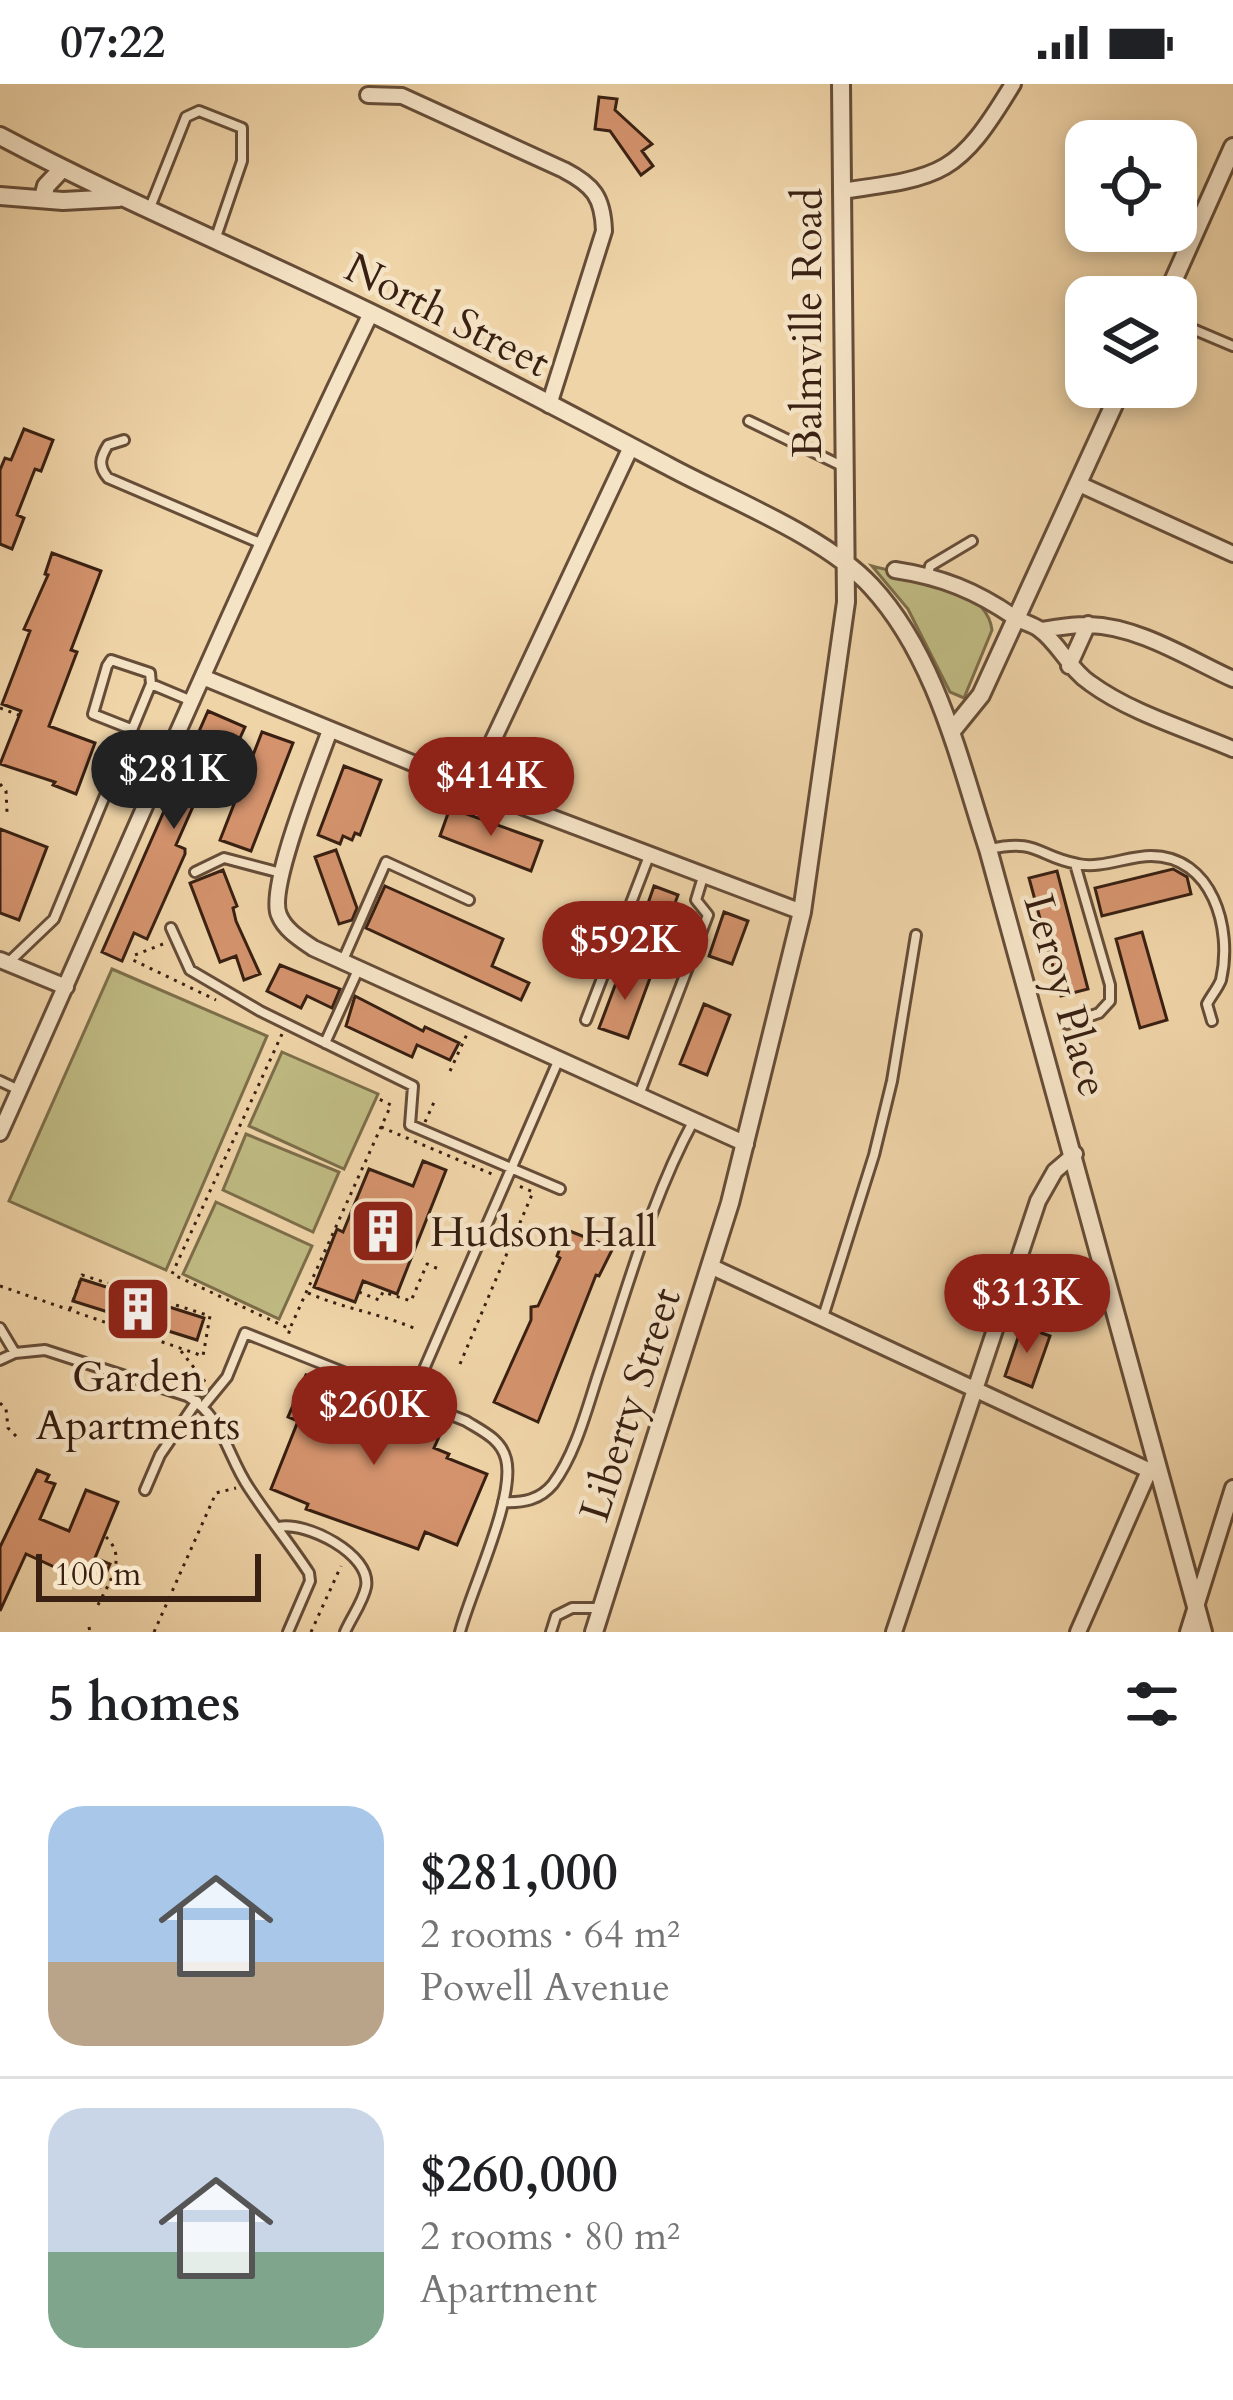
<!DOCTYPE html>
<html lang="en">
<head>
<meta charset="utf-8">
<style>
  body { margin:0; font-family:Cardo,serif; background:#f6f6f6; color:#202124; height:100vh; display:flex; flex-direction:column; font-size:45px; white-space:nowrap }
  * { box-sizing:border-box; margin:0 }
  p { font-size:39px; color:#757577 }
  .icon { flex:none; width:66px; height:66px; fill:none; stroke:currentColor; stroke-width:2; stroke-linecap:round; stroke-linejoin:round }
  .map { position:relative; height:1548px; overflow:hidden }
  .side { display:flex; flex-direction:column; background:#fff; flex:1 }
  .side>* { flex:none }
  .tools { position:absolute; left:1065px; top:36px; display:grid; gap:24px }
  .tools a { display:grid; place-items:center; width:132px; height:132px; border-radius:24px; background:#fff; box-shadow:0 6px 18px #0003; font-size:60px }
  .scale { position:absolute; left:36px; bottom:30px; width:225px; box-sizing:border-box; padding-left:12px; border:6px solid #392012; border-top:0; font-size:33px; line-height:42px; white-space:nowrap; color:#392012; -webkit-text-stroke:9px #f5e3c6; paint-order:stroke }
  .price { position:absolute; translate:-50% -102px; padding:0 27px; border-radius:42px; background:#8f2418; color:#fff; font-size:39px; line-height:78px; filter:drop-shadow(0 3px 6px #0008) }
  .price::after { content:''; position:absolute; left:50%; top:72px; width:36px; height:27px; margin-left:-18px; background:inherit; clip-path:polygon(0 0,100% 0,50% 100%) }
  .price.active { background:#222; color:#fff }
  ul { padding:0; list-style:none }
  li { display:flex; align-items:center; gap:36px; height:300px; padding:0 48px }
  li+li { border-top:3px solid #e0e0e0 }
  li span { display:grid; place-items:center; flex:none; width:336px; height:240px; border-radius:36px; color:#555 }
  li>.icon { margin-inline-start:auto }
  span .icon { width:144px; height:144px; fill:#fffc; stroke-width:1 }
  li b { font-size:51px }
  h2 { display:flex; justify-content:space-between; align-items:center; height:144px; padding:0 48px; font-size:51px }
  .status { display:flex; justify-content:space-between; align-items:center; height:84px; padding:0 60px; background:#fff; direction:ltr }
  .status svg { height:33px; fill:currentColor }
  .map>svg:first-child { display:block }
  .green { fill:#c0bb83; stroke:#7c6e4a; stroke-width:3 }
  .building { fill:#d4936d; stroke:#392012; stroke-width:3 }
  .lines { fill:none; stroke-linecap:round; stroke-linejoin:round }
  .service-casing { stroke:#664d38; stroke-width:14 }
  .minor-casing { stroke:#664d38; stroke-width:20 }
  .tertiary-casing { stroke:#664d38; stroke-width:22 }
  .path { stroke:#392012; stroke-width:3; stroke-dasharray:3 6; stroke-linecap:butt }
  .service { stroke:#f5e3c6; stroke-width:8 }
  .minor { stroke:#f5e3c6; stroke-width:14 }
  .tertiary { stroke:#f5e3c6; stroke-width:16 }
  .labels { text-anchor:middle; stroke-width:9; stroke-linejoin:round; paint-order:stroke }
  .street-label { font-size:42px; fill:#392012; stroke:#f5e3c6 }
  .poi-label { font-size:42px; fill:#392012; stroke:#f5e3c6; text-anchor:start }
</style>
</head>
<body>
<div class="status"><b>07:22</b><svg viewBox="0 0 49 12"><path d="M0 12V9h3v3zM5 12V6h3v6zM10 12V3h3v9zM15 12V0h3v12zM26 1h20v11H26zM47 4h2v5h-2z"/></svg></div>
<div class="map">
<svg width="1233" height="1548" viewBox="0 0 1233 1548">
  <rect width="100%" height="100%" fill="#efd4a8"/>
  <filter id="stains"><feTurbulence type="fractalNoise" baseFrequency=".00167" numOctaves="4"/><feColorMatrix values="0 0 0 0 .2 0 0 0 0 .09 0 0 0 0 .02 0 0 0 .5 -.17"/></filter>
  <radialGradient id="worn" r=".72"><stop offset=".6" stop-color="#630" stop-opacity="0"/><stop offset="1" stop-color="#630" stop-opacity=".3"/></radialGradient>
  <!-- green -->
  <path class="green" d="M872,482c38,11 114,17 120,64l-28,68 -14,-6 -42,-83z
    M112,885l155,67 -101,234 -157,-69z
    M282,968l96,42 -34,75 -95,-43z
    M246,1050l93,38 -26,60 -90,-42z
    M216,1118l96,44 -33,73 -96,-45z"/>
  <!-- building -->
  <path class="building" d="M599,13l18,2 -2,11 37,34 -10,7 11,15 -12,9 -31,-44 -15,-2z
    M24,345l29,11 -12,31 -6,-2 -18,46 7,3 -12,31 -12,-5v-74l5,-12 6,2z
    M52,469l49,18 -30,79 6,2 -28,74 46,17 -19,51 -23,-9 2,-3 -55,-18 21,-53 -19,-7 28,-73 -6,-2 24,-54 -3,-1z
    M208,627l37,16 -33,72 -13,-6 -23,52 9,4v5l-38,85 -13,-6 -12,28 -20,-9z
    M262,648l31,11 -42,108 -31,-11z
    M344,682l37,14 -21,55 -5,-2 -3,7 -9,-4 -3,8 -22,-9z
    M450,724l92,33 -11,30 -91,-35z
    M0,745l47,18 -28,73 -19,-7z
    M336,766l21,58 -5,12 -13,4 -24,-67z
    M1173,785l14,8 4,17 -89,22 -7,-28z
    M223,786l14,36 -4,2 3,13 24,53 -16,6 -8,-24 -16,6 -30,-79z
    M1057,787l31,118 -27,7 -32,-118z
    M385,802l118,53 -11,27 37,17 -8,17 -155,-72z
    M654,802l24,9 -21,57 -23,-8z
    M724,828l24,9 -16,43 -23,-8z
    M1142,848l25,88 -27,8 -24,-89z
    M280,881l60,24 -8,19 -25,-12 -6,12 -34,-17z
    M622,883l28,11 -22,60 -29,-10z
    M355,912l68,35 2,-4 34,16 -9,17 -33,-15 -5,12 -66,-31z
    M704,920l26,11 -23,60 -27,-11z
    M423,1077l23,9 -49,124 -34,-13 -8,21 -41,-15 23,-58 6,3 26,-63 44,17z
    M567,1146l46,18 -14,28 -3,-1 -58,147 -44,-20 37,-82v-13l7,-1 22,-48 -3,-2z
    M81,1195l123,39 -7,22 -124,-39z
    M1022,1242l28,10 -18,51 -27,-11z
    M306,1291l136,55 -8,18 15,6 -2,4 40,16 -30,71 -32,-13 -7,17 -112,-40 2,-5 -37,-15 27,-68 -10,-4z
    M37,1386l12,5 -3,6 9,3 -15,35 29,12 17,-41 32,12 -23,56 15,6 -10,23 -20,-9 -2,6 -17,-8 2,-5 -37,-17 -26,57v-64z"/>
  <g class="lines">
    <!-- service casing -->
    <g class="service-casing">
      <path id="service" d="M149,126l37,-93 13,-6 43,17v33l-26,76
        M1176,238l57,24
        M749,337l93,45
        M124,356l-16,5c-8,13 -10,21 0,33l152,65
        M928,491l2,-9 42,-25
        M131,645l-38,-15 14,-48 4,-6 39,13 1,11
        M990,765c48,-11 48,8 88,15 23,5 50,-8 73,-8 61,0 82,72 70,124 -3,8 -10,16 -14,24l5,17
        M195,788l29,-14 57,15
        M171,844l19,42 70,41 153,75 -3,39 150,64
        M343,876l43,-98 83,38
        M9,878l45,-43 97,-235 43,18
        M586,936l63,-164
        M1067,940l32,-11 11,-12v-16l-35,-121
        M325,959l33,-73
        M0,997l19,9
        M639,1011l69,-180 -12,-15 7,-23
        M823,1233l51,-162 18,-74 24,-146
        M0,1244l15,25
        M0,1276l15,-7 30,-3 142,46c36,20 40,60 62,92 19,29 41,56 60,85l1,8 -22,51
        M411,1315l148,-340
        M204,1321l23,-28 18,-44 221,88c16,10 35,18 40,38 10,38 -35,131 -46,173
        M145,1406l15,-35 37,-54
        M503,1418c20,1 37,-2 50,-18 23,-31 34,-76 46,-112 29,-85 52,-173 95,-252
        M279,1443c26,-6 93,27 87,60 -3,15 -15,31 -21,45
        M551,1548l5,-16 16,-8h30"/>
    </g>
    <!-- minor casing -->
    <g class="minor-casing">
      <path id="minor" d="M368,11l34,1 162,74c29,15 39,27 40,61l-55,174
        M841,107c103,-14 117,-16 172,-107
        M1079,400l154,70
        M895,486c47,7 81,21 119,47 8,5 18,7 25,12 20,14 30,40 51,54 41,30 96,46 143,66
        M1041,546c16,-2 32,-6 48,-5 49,1 100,34 144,54
        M1069,582l19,-42
        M205,594l266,109 331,125
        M330,646c-12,34 -63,158 -51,185 6,15 21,24 34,33l433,196
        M471,703l160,-340
        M0,876l66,27
        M0,1049c123,-274 240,-550 371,-820
        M710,1182l449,209
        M894,1548l144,-431 17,-30 20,-17
        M1078,1548l71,-161
        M1188,1548l45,-144"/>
    </g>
    <!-- tertiary casing -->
    <g class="tertiary-casing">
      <path id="tertiary" d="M0,52c120,64 246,116 369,176 101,49 200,102 299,154 61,33 157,70 203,120 65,70 88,174 117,263l215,783
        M0,112l63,5 56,-3
        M43,114l3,-12 16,-17
        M1166,213l67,-150
        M951,648l30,-37 141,-308
        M594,1548l136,-429 72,-291 44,-310 -5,-518"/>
    </g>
    <!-- path -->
    <path class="path" d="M0,624l24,9
      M0,700l6,7 1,21
      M163,860l-28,11 -2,5 83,40
      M282,950l-110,240 118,55 -3,10
      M450,987l17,-37
      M425,1038l10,-22
      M381,1043l113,48
      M0,1202l203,70 7,-40 -128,-41 -13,37
      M359,1208l20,8 4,-8 28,9 16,-37 14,6
      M308,1209c37,16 71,20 108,36
      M291,1242l100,-221 -12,-6
      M181,1267l25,32
      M460,1280l73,-172 -14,-6
      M0,1319l6,6 2,19 10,10
      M98,1521c11,-23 30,-47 8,-68
      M89,1543l1,5
      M154,1548l62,-139 20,-5
      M311,1548l30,-66"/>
    <!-- service -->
    <use href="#service" class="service"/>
    <!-- minor -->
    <use href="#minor" class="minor"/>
    <!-- tertiary -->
    <use href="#tertiary" class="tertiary"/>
  </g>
  <!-- icons -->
  <defs>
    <g id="building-square" transform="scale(3.45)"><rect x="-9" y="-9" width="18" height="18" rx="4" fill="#8f2418" stroke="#f5e3c6"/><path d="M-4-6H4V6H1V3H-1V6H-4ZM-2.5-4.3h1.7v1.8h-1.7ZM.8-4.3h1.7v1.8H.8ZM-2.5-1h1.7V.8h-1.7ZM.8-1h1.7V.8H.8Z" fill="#fff"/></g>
  </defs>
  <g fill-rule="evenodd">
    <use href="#building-square" x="383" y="1147"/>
    <use href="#building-square" x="138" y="1225"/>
  </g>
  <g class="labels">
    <!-- street labels -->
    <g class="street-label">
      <text transform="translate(448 230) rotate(27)" y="15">North Street</text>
      <text transform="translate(806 239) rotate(-90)" y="15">Balmville Road</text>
      <text transform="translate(1067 911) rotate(74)" y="15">Leroy Place</text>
      <text transform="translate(629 1320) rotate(-72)" y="15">Liberty Street</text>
    </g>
    <!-- poi labels -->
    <g class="poi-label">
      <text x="430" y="1162">Hudson Hall</text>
      <text x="138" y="1307" text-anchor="middle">Garden<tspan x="138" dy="48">Apartments</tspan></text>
    </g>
  </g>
  <rect width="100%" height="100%" filter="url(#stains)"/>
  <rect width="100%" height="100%" fill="url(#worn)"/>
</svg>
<div class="tools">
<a><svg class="icon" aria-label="locate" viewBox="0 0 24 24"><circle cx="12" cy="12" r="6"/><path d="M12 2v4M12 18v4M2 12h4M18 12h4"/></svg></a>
<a><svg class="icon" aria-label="layers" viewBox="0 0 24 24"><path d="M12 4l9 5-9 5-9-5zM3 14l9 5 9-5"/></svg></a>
</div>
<div class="scale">100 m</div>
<b class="price active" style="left:174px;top:748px">$281K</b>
<b class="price" style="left:491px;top:755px">$414K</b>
<b class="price" style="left:625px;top:919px">$592K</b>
<b class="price" style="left:1027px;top:1272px">$313K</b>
<b class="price" style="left:374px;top:1384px">$260K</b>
</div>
<section class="side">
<h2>5 homes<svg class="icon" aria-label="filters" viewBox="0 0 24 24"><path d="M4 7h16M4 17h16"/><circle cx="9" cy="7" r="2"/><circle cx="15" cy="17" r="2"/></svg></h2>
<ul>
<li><span style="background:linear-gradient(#a9c7e8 65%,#b9a48a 0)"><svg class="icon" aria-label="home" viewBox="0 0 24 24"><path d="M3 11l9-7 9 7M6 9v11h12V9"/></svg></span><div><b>$281,000</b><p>2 rooms · 64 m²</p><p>Powell Avenue</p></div></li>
<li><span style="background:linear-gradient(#c9d6e8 60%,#7fa58c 0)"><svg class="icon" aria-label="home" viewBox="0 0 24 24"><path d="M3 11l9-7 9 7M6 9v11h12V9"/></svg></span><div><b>$260,000</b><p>2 rooms · 80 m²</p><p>Apartment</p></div></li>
</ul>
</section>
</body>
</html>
